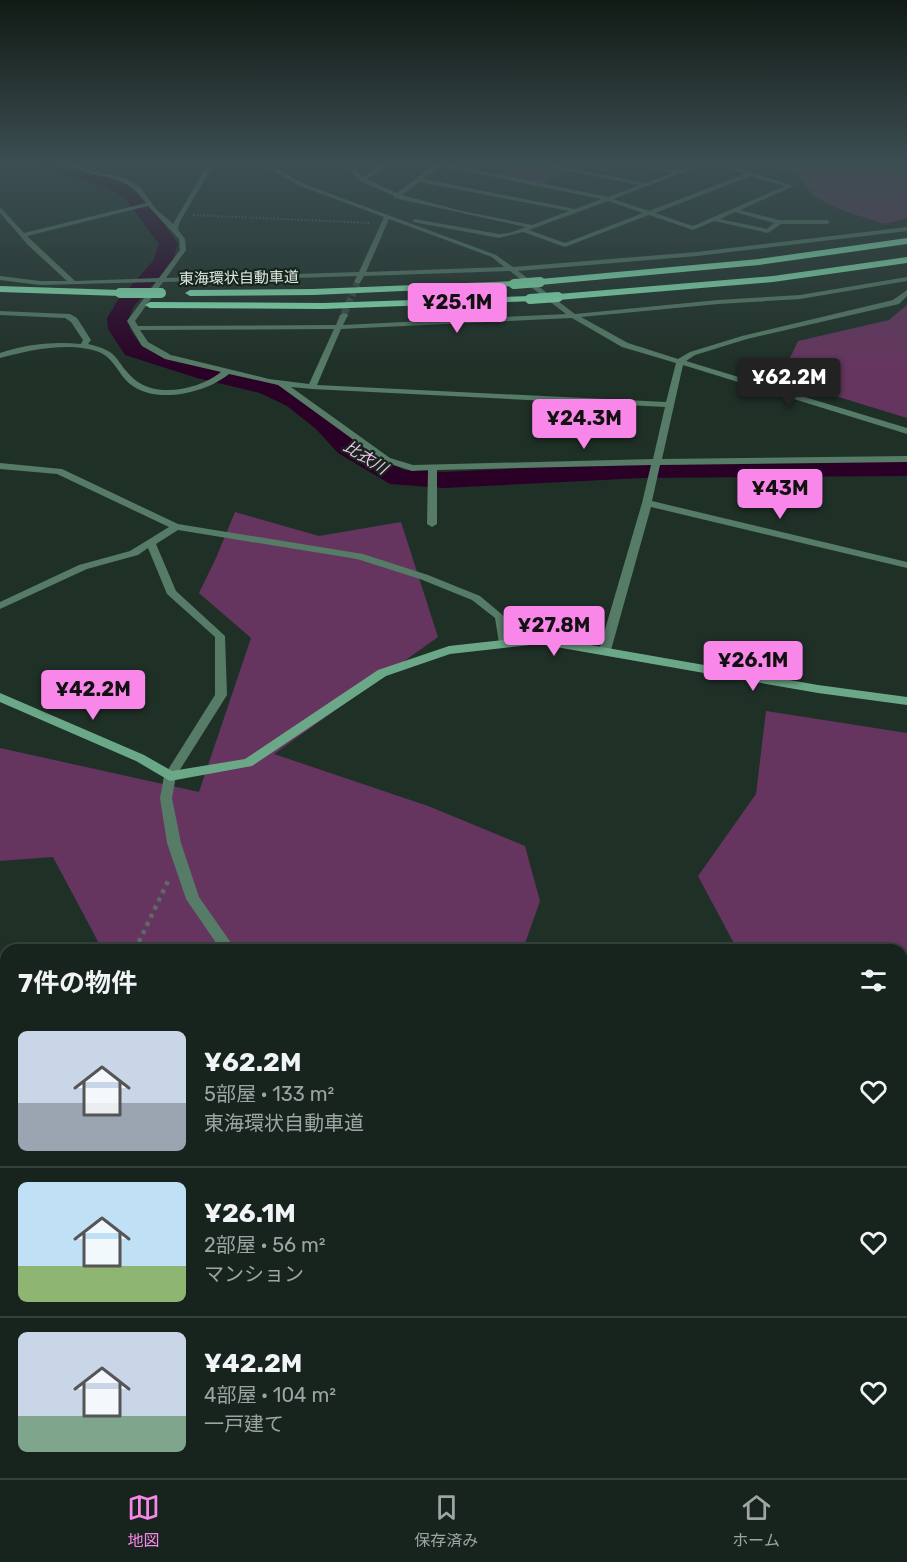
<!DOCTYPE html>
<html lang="ja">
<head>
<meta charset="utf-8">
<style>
  body { margin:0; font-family:Rubik,"Noto Sans JP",sans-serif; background:#24302a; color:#f1f3f6; height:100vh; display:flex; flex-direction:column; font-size:22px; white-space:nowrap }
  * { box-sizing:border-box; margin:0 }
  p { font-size:20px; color:#9ea4a4 }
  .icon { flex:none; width:33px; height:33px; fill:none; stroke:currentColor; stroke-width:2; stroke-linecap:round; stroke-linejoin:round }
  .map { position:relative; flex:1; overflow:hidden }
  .drawer { position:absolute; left:0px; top:944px; width:908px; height:536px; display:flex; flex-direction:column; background:#17241d; border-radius:18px 18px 0 0; box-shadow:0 3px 9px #0003,0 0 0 2px #36413b }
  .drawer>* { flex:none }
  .price { position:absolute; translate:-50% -51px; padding:0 14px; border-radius:6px; background:#f987e9; color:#111; font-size:20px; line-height:39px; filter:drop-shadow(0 2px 3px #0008) }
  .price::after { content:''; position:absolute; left:50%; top:36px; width:18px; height:14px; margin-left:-9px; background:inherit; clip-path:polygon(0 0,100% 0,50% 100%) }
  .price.on { background:#222; color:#fff }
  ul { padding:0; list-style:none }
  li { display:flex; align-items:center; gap:18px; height:150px; padding:0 18px }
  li+li { border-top:2px solid #36413b }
  li span { display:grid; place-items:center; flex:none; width:168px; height:120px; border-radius:9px; color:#555 }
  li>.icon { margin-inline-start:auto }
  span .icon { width:72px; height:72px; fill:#fffc; stroke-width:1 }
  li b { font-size:26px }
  h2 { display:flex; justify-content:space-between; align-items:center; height:72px; padding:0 18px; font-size:26px }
  .tabs { display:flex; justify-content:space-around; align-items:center; height:84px; border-top:2px solid #36413b; background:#17241d; font-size:16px; color:#9ea4a4 }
  .tabs a { display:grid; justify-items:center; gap:3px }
  .tabs .on { color:#f987e9 }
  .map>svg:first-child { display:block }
  .green { fill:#66355f }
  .water { fill:#2a0026 }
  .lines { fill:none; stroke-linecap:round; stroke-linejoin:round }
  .river { fill:#2a0026; fill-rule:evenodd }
  .street-tunnel-far1 { stroke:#3c4c43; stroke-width:7; stroke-dasharray:7 3; stroke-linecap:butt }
  .street-tunnel { stroke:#3c4c43; stroke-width:8; stroke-dasharray:8 4.5; stroke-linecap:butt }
  .path-far2 { stroke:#5c6b63; stroke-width:2; stroke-dasharray:1.5 2; stroke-linecap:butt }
  .path-far1 { stroke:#5c6b63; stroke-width:4.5; stroke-dasharray:4 5; stroke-linecap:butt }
  .path { stroke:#5c6b63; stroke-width:5; stroke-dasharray:4.5 7; stroke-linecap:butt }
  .street { fill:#567b66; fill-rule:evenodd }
  .secondary { fill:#6ba887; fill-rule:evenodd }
  .highway { fill:#88ebb6; fill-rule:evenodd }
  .highway-bridge { stroke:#88ebb6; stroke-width:10 }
  .labels { text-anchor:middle; stroke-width:4.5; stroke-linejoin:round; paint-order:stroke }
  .far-street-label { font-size:15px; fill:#e0eae4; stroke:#16261d }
  .far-water-label { font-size:16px; font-style:italic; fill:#f9bfef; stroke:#16261d }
</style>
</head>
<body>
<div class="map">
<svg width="907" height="1478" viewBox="0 0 907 1478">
  <rect width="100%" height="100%" fill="#1f3027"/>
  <!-- green -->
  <path class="green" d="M512,164h22l32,6 -24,14 -46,-9z
    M759,164h148v54l-22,6 -41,-13 -31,-15 -17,-23z
    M907,305v113l-127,-39 18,-38 91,-21z
    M235,512l84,24 82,-14 37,115 -164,117 154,52 97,40 15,55 -17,48h-421l-49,-92 -53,4v-113l199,44 52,-154 -52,-45 17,-35z
    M766,711l141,22v307l-5,-2v-88l-165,-1 -39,-73 58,-82z
    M907,1421v57h-60l5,-5h50v-47z
    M414,1473h374l58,5h-429z"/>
  <!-- water -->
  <path class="water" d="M4,1068l2,1v300l-6,-3v-294z"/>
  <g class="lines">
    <!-- river -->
    <path class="river" d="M33,164c29,0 78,7 103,25 11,9 33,42 42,55l-6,19 -38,43 -5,12 1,11 11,16 71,23 64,15 27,13 31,23 22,24 48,27 40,2 198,-10 265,-2v16l-265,2 -198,10 -54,-4 -52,-31 -22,-24 -29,-23 -27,-13 -63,-15 -72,-23 -17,-26 -1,-11 11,-18 35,-39 6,-17 -35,-47 -22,-11 -67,-19z"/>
    <!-- street-tunnel-far1 -->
    <path class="street-tunnel-far1" d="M344,314l13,-30"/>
    <!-- street-tunnel -->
    <path class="street-tunnel" d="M344,315l1,-2"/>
    <!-- path-far2 -->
    <path class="path-far2" d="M193,215l178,8"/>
    <!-- path-far1 -->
    <path class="path-far1" d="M135,950l35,-73"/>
    <!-- path -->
    <path class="path" d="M52,1478l2,-5"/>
    <!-- street -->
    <path class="street" d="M65,164h9l21,8 32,7 13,8 16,22 17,15 35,-60h6l-35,59 -1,7 7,9 1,11 -20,28 193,-6 25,-55 -84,-31 -38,-22h7l35,20 192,71 17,12 184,-15 210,-25v4l-210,25 -179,15 57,43 143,-14 82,-5 107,-18v4l-107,18 -82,5 -137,13 47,26 50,16 12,-7 52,-16 151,-36 14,-10v6l-8,8 -152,35 -52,16 -9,6 221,67v6l-224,-69 -21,94 245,-3v6l-247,3 -8,36 255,61v6l-256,-61 -40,143 -6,4 -4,-1 -2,-3 43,-147 9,-38 -214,5v54l-5,3 -5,-3 1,-54 -16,1 -28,-9 -106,-77 -49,-11c-23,19 -73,31 -99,10 -12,-10 -16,-26 -31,-32 -28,-11 -71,-2 -99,6v-5c25,-9 54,-12 81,-9l2,-4 -12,-18 -6,-4 -65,-3v-4l70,3 7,4 14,22 -3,4c34,8 25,16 46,35 23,20 66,10 87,-7l-56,-13 -23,-13 -15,-25 29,-39 -116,3 -40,-5v-4l40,5h27l-39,-36 -28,-32v-6l24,26 122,-30c-24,-34 -49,-21 -81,-39zM148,206l31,33 1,11 -21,28 -84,3 -48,-45zM389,219l103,38 12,10 -138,5zM510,271l56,43 -223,11 5,-10 -4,-2 -4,2 -4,10 -198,1 -3,-5 28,-39 194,-6 -3,6 4,2 2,-1 4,-7zM572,318l50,29 54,16 -10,39 -349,-17 24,-56zM334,329l-25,55 -40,-5 -98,-24 -23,-13 -8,-12zM291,387l21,2 353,18 -12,52 -240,6 -23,-7z
      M344,164h6l13,13 19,-13h7l-22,15 30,14 38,-29h13l160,33 32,-12 -106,-21h13l99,19 27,-10 -38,-9c14,0 33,8 45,6 9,-1 16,-6 25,-6l-92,35 36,12 96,-37 -30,-10h9l70,22 -54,24 39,10h48l3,2 -3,2h-46l-13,9 -54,-12 -21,9 -44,-15 -84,32 -42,-15 -24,6 -86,-16v-2l2,-1 84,15 10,-1 17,-6 -132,-29v-2l-34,-15zM440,166l161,33h1l-27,10 -152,-30zM751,176l34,10 -92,40 -38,-13zM419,182l150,29 -37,14 -70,-14 -60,-16zM608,201l35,12 -78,30 -36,-13zM735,212l39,11 -7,6 -47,-10z
      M0,463l62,6 116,55 185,30 65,21 52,21 25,21 4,26 -5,4 -5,-4 -4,-25 -23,-18 -52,-21 -63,-20 -179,-29 -22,14 20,47 49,45 2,59 -51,81 -4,22 9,45 18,54 37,53h-15l-35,-51 -19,-56 -7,-45 4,-22 51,-81v-58l-48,-43 -19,-46 -10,7 -51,14 -87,40v-7l79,-37 51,-14 39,-24 -112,-53 -57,-5z
      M510,1473h20l2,5h-20z"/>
    <!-- secondary -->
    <path class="secondary" d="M539,636l279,49 89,12v8l-89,-12 -279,-49 -89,10 -64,22 -134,90 -82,15 -34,-20 -136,-59v-9l144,62 28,16 73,-12 133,-89 71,-24z"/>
    <!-- highway -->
    <path class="highway" d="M907,238v6l-148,21 -219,20 -5,-3 5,-3 219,-20z
      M907,257v6l-134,19 -215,18 -5,-3 5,-3 215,-18z
      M514,281l5,3 -1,2 -205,9 -123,1 -5,-3 5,-3 123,-1z
      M0,286l120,4 5,3 -5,3 -120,-4z
      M530,296l4,1v4l-211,8 -173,-1 -5,-3 5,-3 173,1z"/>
    <!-- highway-bridge -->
    <path class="highway-bridge" d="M514,284l26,-2
      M120,293h41
      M530,299l28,-2"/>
  </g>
  <!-- sky -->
  <linearGradient id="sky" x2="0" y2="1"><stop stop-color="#111a15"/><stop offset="0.44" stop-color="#3c4e52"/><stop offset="1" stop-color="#3c4e52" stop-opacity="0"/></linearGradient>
  <rect width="907" height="371" fill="url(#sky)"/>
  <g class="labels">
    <!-- far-street labels -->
    <g class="far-street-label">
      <text transform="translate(239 278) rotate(-1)" y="5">東海環状自動車道</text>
    </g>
    <!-- far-water labels -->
    <g class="far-water-label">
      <text transform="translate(366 457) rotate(32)" y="6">比衣川</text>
    </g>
  </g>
</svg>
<b class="price" style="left:457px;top:334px">¥25.1M</b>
<b class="price on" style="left:789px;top:409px">¥62.2M</b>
<b class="price" style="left:584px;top:450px">¥24.3M</b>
<b class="price" style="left:780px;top:520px">¥43M</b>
<b class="price" style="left:554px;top:657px">¥27.8M</b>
<b class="price" style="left:753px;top:692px">¥26.1M</b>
<b class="price" style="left:93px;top:721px">¥42.2M</b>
<section class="drawer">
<h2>7件の物件<svg class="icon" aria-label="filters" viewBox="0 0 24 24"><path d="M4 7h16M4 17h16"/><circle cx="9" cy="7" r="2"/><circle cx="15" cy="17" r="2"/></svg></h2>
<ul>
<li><span style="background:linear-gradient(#c9d6e8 60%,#9aa5b1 0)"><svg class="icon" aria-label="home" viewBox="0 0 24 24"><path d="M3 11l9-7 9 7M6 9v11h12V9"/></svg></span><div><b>¥62.2M</b><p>5部屋 · 133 m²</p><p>東海環状自動車道</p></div><svg class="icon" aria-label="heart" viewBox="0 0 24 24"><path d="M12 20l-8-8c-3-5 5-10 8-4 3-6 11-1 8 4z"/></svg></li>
<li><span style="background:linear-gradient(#bfe0f5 70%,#8fb573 0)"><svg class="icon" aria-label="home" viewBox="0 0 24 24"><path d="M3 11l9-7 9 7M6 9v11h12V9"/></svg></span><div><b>¥26.1M</b><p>2部屋 · 56 m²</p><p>マンション</p></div><svg class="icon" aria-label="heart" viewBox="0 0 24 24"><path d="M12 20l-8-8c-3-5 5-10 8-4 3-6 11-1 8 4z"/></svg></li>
<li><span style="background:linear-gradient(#c9d6e8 70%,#7fa58c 0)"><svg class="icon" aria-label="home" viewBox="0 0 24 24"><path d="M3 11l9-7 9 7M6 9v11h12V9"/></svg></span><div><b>¥42.2M</b><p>4部屋 · 104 m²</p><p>一戸建て</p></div><svg class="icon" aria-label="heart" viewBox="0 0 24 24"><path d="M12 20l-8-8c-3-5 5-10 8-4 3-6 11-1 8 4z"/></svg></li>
</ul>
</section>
</div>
<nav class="tabs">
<a class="on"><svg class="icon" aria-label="map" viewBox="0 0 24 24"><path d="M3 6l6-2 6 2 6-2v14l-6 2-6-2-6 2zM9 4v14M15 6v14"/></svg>地図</a>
<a><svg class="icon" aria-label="saved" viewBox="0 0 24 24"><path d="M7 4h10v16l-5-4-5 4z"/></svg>保存済み</a>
<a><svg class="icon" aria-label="home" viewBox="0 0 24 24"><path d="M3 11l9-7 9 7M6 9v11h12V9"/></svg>ホーム</a>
</nav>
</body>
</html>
